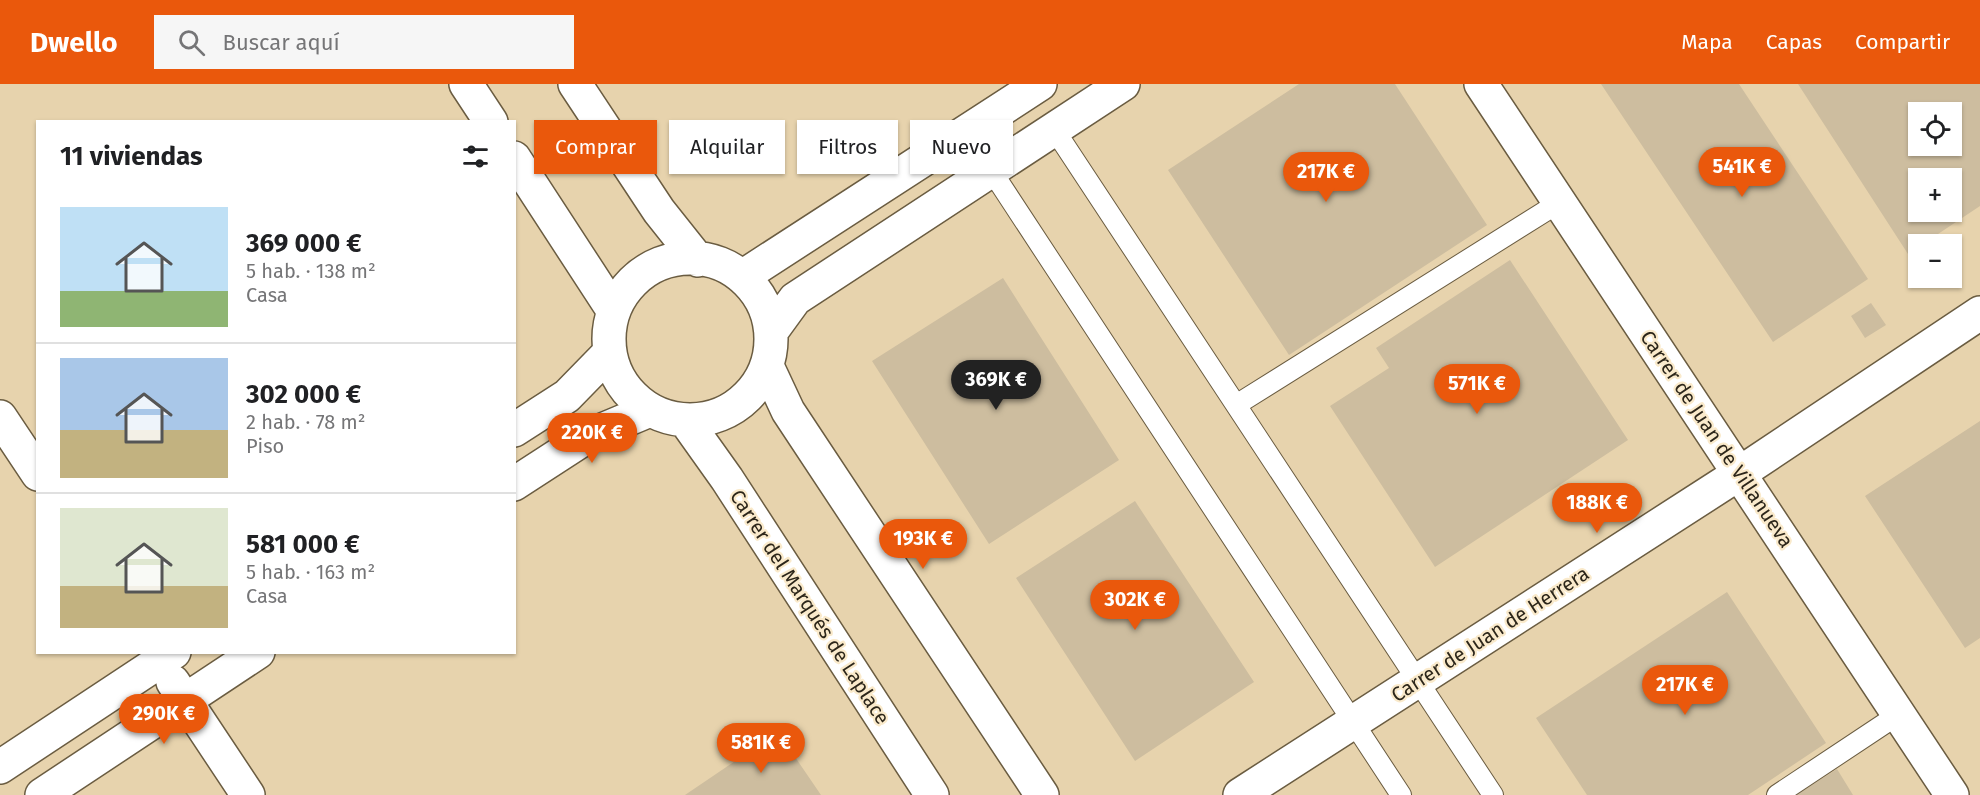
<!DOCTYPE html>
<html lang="es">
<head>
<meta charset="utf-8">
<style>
  body { margin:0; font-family:"Fira Sans",sans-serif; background:#f6f6f6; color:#202124; height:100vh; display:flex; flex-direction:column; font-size:22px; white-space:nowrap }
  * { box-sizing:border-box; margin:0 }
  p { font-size:20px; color:#757577 }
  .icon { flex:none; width:33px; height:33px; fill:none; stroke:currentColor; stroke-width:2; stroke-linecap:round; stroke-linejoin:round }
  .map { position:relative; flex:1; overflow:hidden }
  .side { position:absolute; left:36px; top:36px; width:480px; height:534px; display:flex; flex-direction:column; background:#fff; border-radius:0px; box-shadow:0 2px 4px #0004 }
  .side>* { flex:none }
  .hud { position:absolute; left:534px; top:36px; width:570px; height:54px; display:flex; gap:12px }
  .controls { position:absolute; left:1908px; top:18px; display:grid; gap:12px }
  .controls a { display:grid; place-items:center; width:54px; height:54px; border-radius:0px; background:#fff; box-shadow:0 2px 4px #0004; font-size:30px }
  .price { position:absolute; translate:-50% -51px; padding:0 14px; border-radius:21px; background:#ea580c; color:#fff; font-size:20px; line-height:39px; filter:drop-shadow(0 2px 3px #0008) }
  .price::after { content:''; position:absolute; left:50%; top:36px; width:18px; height:14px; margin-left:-9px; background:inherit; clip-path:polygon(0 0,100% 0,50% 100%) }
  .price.selected { background:#222; color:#fff }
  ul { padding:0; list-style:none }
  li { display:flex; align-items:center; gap:18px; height:150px; padding:0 24px }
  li+li { border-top:2px solid #e0e0e0 }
  li span { display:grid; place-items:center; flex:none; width:168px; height:120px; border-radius:0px; color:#555 }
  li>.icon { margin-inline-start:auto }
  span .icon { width:72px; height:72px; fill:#fffc; stroke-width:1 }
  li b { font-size:26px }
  h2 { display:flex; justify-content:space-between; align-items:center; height:72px; padding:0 24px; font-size:26px }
  .chip { padding:0 21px; border-radius:0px; background:#fff; box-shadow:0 2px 4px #0004; font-size:21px; line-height:54px }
  .chip.selected { background:#ea580c; color:#fff }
  header { display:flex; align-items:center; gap:36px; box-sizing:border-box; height:84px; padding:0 30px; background:#ea580c; color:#fff }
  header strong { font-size:28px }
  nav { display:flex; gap:33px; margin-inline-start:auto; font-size:21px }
  .search { width:420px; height:54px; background:#f6f6f6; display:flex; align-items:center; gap:15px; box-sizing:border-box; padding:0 21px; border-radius:0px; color:#757577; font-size:22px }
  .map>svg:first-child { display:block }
  .built { fill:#e7d3ad; fill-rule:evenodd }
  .building { fill:#cdbd9f; fill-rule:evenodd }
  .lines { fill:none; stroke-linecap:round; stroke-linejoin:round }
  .service-casing { stroke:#6a5c41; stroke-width:22 }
  .minor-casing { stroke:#6a5c41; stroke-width:36 }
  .service { stroke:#fff; stroke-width:20 }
  .minor { stroke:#fff; stroke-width:33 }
  .labels { text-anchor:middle; stroke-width:4.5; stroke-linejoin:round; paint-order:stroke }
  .street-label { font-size:20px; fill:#2c261a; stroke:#faeacb }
</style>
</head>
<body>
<header>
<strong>Dwello</strong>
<div class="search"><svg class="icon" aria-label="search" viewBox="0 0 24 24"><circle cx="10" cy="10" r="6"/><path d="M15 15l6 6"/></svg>Buscar aquí</div>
<nav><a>Mapa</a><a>Capas</a><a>Compartir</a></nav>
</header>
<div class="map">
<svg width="1980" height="711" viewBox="0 0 1980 711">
  <rect width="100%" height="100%" fill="#edddbe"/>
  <!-- built -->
  <path class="built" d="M0,0h1980v711h-1980zM1918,28h34v34h-34zM38,38h476v530h-476zM1918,94h34v34h-34zM1918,160h34v34h-34z"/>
  <!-- building -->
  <path class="building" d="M1299,0h96l92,141 -198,130 -121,-185z
    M1601,0h138l129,195 -95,63z
    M1798,0h182v122l-72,48zM1918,28h34v34h-34zM1918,94h34v34h-34z
    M1510,176l118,180 -193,127 -105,-161 59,-38 -13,-20z
    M1003,194l116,182 -130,84 -117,-183z
    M1871,219l15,22 -21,13 -14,-22z
    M1980,337v217l-15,10 -100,-152z
    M1135,417l119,181 -119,79 -119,-183z
    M1727,508l99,151 -78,52h-161l-51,-77z
    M778,648l43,63h-136z
    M1837,685l16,26h-57z"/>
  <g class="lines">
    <!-- service casing -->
    <g class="service-casing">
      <path id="service" d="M1054,45l439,666
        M991,86l410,625
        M1236,321l324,-203
        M1777,711l122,-81"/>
    </g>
    <!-- minor casing -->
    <g class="minor-casing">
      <path id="minor" d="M466,0l25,38
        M575,0l84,127 39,49
        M1481,0l471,711
        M514,74l99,152
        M609 255a81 81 0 1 1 162 0a81 81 0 1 1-162 0Z
        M742,193l298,-193
        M771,248l24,-33 328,-215
        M767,282l21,45 254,384
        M0,333l38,57
        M685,336l42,59 205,316
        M514,346l53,-34 42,-43
        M514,400l74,-48 62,-26
        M173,598l75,113
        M0,683l174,-115
        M42,711l216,-143
        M1240,711l500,-322 240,-160"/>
    </g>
    <!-- service -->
    <use href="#service" class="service"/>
    <!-- minor -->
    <use href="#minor" class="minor"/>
  </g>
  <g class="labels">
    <!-- street labels -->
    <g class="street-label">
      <text transform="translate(1717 355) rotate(56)" y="7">Carrer de Juan de Villanueva</text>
      <text transform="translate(810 523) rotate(57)" y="7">Carrer del Marqués de Laplace</text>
      <text transform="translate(1490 550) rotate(-33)" y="7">Carrer de Juan de Herrera</text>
    </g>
  </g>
</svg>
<div class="controls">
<a><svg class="icon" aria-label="locate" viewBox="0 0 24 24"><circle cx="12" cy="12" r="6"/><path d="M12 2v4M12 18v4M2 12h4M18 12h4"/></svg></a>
<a>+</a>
<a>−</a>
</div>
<b class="price" style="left:1742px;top:114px">541K €</b>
<b class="price" style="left:1326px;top:119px">217K €</b>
<b class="price selected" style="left:996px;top:327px">369K €</b>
<b class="price" style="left:1477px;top:331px">571K €</b>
<b class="price" style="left:592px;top:380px">220K €</b>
<b class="price" style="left:1597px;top:450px">188K €</b>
<b class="price" style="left:923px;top:486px">193K €</b>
<b class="price" style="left:1135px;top:547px">302K €</b>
<b class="price" style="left:1685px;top:632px">217K €</b>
<b class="price" style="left:164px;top:661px">290K €</b>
<b class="price" style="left:761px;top:690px">581K €</b>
<div class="hud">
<a class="chip selected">Comprar</a>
<a class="chip">Alquilar</a>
<a class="chip">Filtros</a>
<a class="chip">Nuevo</a>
</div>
<section class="side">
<h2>11 viviendas<svg class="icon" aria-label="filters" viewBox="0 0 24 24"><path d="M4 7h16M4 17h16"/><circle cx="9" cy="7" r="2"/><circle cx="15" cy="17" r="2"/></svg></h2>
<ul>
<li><span style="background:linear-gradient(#bfe0f5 70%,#8fb573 0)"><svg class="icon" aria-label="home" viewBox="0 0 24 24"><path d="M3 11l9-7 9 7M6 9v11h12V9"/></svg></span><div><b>369 000 €</b><p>5 hab. · 138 m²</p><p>Casa</p></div></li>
<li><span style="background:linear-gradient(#a9c7e8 60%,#c2b280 0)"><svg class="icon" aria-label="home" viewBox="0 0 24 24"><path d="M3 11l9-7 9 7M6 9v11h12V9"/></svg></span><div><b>302 000 €</b><p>2 hab. · 78 m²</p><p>Piso</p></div></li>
<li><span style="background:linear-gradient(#dfe7d0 65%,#c2b280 0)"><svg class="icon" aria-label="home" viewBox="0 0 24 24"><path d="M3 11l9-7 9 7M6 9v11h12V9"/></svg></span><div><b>581 000 €</b><p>5 hab. · 163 m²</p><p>Casa</p></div></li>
</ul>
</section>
</div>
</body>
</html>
